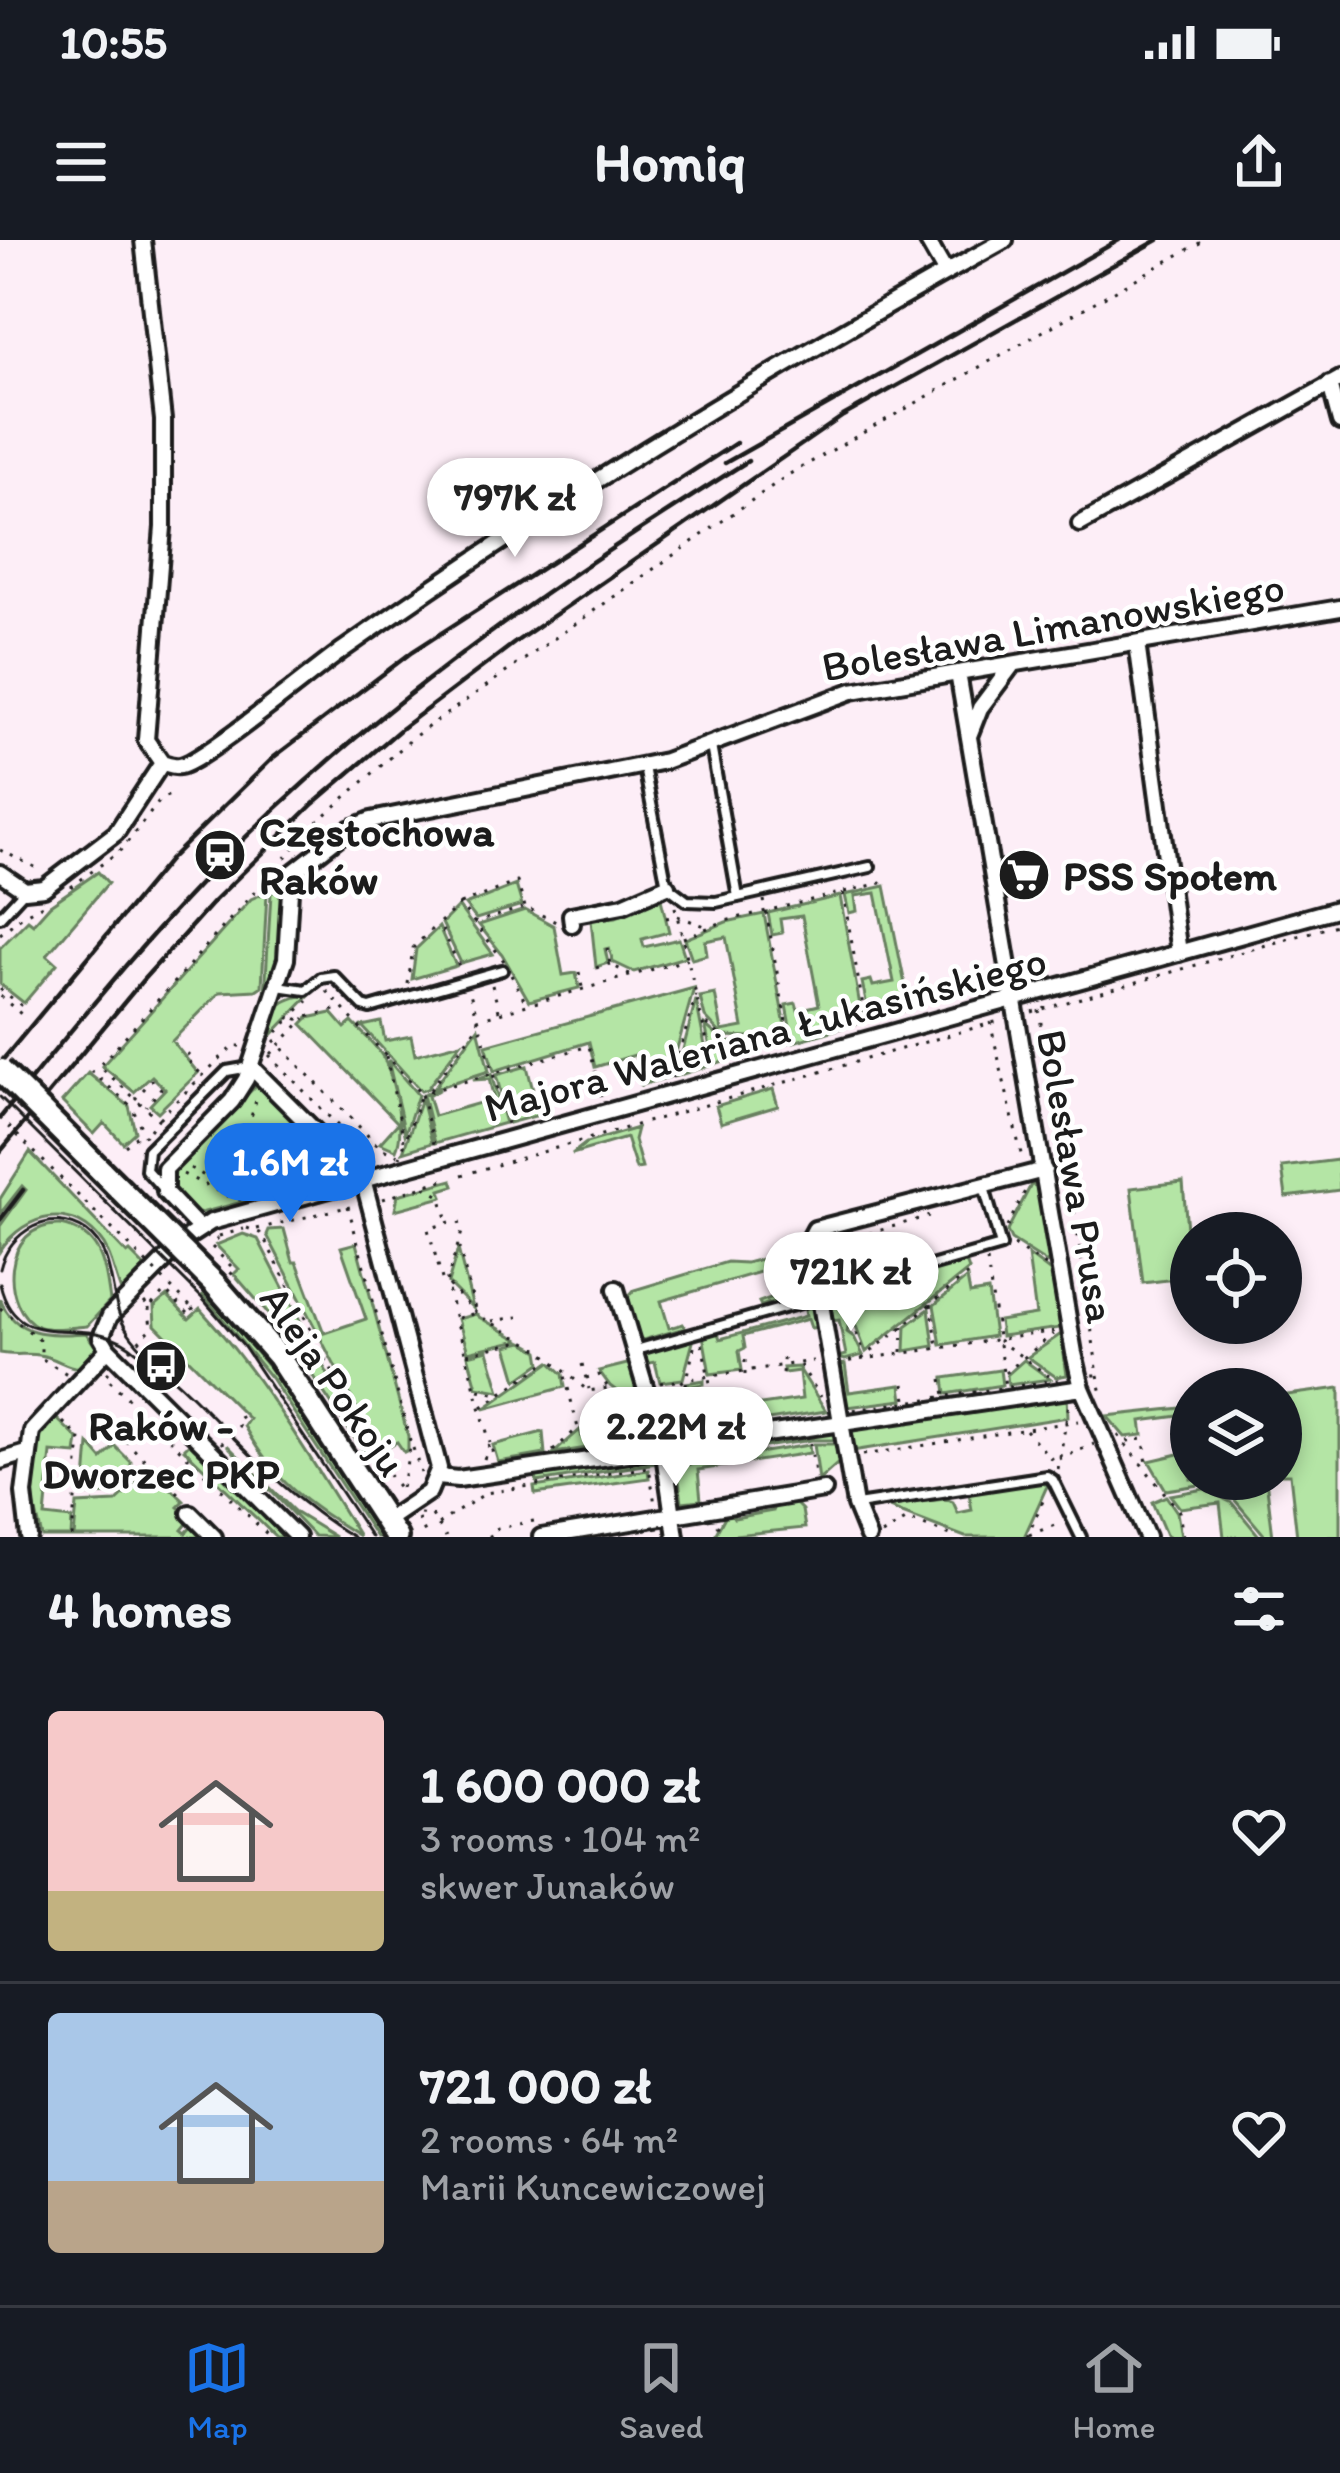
<!DOCTYPE html>
<html lang="en">
<head>
<meta charset="utf-8">
<style>
  body { margin:0; font-family:Itim,sans-serif; background:#242831; color:#f1f3f6; height:100vh; display:flex; flex-direction:column; font-size:45px; white-space:nowrap }
  * { box-sizing:border-box; margin:0 }
  p { font-size:39px; color:#9ea1a6 }
  .icon { flex:none; width:66px; height:66px; fill:none; stroke:currentColor; stroke-width:2; stroke-linecap:round; stroke-linejoin:round }
  .map { position:relative; height:1297px; overflow:hidden }
  .drawer { display:flex; flex-direction:column; background:#171b24; flex:1 }
  .drawer>* { flex:none }
  .buttons { position:absolute; left:1170px; top:972px; display:grid; gap:24px }
  .buttons a { display:grid; place-items:center; width:132px; height:132px; border-radius:50%; background:#171b24; box-shadow:0 6px 18px #0003; font-size:60px }
  .price { position:absolute; translate:-50% -102px; padding:0 27px; border-radius:42px; background:#fff; color:#222; font-size:39px; line-height:78px; filter:drop-shadow(0 3px 6px #0008) }
  .price::after { content:''; position:absolute; left:50%; top:72px; width:36px; height:27px; margin-left:-18px; background:inherit; clip-path:polygon(0 0,100% 0,50% 100%) }
  .price.current { background:#1a73e8; color:#fff }
  ul { padding:0; list-style:none }
  li { display:flex; align-items:center; gap:36px; height:300px; padding:0 48px }
  li+li { border-top:3px solid #363941 }
  li span { display:grid; place-items:center; flex:none; width:336px; height:240px; border-radius:12px; color:#555 }
  li>.icon { margin-inline-start:auto }
  span .icon { width:144px; height:144px; fill:#fffc; stroke-width:1 }
  li b { font-size:51px }
  h2 { display:flex; justify-content:space-between; align-items:center; height:144px; padding:0 48px; font-size:51px }
  .status { display:flex; justify-content:space-between; align-items:center; height:84px; padding:0 60px; background:#171b24; direction:ltr }
  .status svg { height:33px; fill:currentColor }
  header { display:flex; justify-content:space-between; align-items:center; height:156px; padding:0 48px; background:#171b24; font-size:54px; font-weight:700 }
  .tab-bar { display:flex; justify-content:space-around; align-items:center; height:168px; border-top:3px solid #363941; background:#171b24; font-size:33px; color:#9ea1a6 }
  .tab-bar a { display:grid; justify-items:center; gap:6px }
  .tab-bar .current { color:#1a73e8 }
  .map>svg:first-child { display:block }
  .green { fill:#b4e5a5; stroke:#688060; stroke-width:3 }
  .lines { fill:none; stroke-linecap:round; stroke-linejoin:round }
  .lane-casing { stroke:#1c1c1c; stroke-width:16 }
  .street-casing { stroke:#1c1c1c; stroke-width:22 }
  .secondary-casing { stroke:#1c1c1c; stroke-width:30 }
  .path { stroke:#1c1c1c; stroke-width:3; stroke-dasharray:3 9; stroke-linecap:butt }
  .lane { stroke:#fff; stroke-width:8 }
  .street { stroke:#fff; stroke-width:14 }
  .secondary { stroke:#fff; stroke-width:21 }
  .tram { stroke:#1c1c1c; stroke-width:3 }
  .rail { stroke:#1c1c1c; stroke-width:4.5 }
  .secondary-bridge-casing { stroke:#1c1c1c; stroke-width:30; stroke-linecap:butt }
  .path-bridge { stroke:#1c1c1c; stroke-width:3; stroke-dasharray:3 9; stroke-linecap:butt }
  .secondary-bridge { stroke:#fff; stroke-width:21 }
  .labels { text-anchor:middle; stroke-width:9; stroke-linejoin:round; paint-order:stroke }
  .street-label { font-size:42px; fill:#1c1c1c; stroke:#fff }
  .poi-label { font-size:42px; font-weight:bold; fill:#1c1c1c; stroke:#fff; text-anchor:start }
</style>
</head>
<body>
<div class="status"><b>10:55</b><svg viewBox="0 0 49 12"><path d="M0 12V9h3v3zM5 12V6h3v6zM10 12V3h3v9zM15 12V0h3v12zM26 1h20v11H26zM47 4h2v5h-2z"/></svg></div>
<header><svg class="icon" aria-label="menu" viewBox="0 0 24 24"><path d="M4 6h16M4 12h16M4 18h16"/></svg>Homiq<svg class="icon" aria-label="share" viewBox="0 0 24 24"><path d="M12 15V3M7 8l5-5 5 5M5 13v7h14v-7"/></svg></header>
<div class="map">
<svg width="1340" height="1297" viewBox="0 0 1340 1297">
  <rect width="100%" height="100%" fill="#fdeef7"/>
  <filter id="ink" filterUnits="userSpaceOnUse"><feTurbulence type="fractalNoise" baseFrequency=".00833" numOctaves="2"/><feDisplacementMap in="SourceGraphic" scale="24" xChannelSelector="R" yChannelSelector="G"/><feConvolveMatrix kernelMatrix="1 2 1 2 8 2 1 2 1" color-interpolation-filters="sRGB"/></filter>
  <g filter="url(#ink)">
    <!-- green -->
    <path class="green" d="M98,632l10,11 -61,72 10,9 -33,39 -24,-19v-36l28,-28 5,4 17,-19z
      M516,645l6,20 -46,14 -11,-14z
      M885,646l25,123 -40,11 -8,-38 9,-2 2,6 21,-4 -18,-89 -21,3 2,15 -8,2 -4,-18z
      M280,649l4,5 -4,62 -15,39 6,-102z
      M267,652l-5,94 -6,4 -36,2 -48,49 26,32 -40,39 -8,-7 15,-16 -13,-13 -18,16 -32,-26 149,-167z
      M840,656l23,126 -70,20 -7,-37 10,-2 2,7 21,-5 -17,-89 -22,3 2,14 -10,2 -4,-22z
      M661,659l8,33 -27,7 2,8 35,-8 6,18 -51,15 -21,-10 -4,-14 -4,1 3,14 -12,4 -5,-47 25,-3z
      M458,667h1l34,47 -32,9 -19,-40z
      M525,670l29,16 9,49 13,-2 3,15 -50,13 -27,-47 -23,-29z
      M764,674l24,128 -26,7 -12,-12 -27,-1 -18,-19 -5,-20 15,-3 7,37 21,-4 -17,-90 -21,4 2,14 -15,4 -7,-20 41,-17z
      M439,687l17,39 -44,13 4,-30z
      M694,748l-25,89 -28,8 -6,-30 -40,12 -6,-25 -95,29 -8,-26z
      M311,754l-43,45c5,-33 11,-40 43,-45z
      M696,760l13,66 -33,10z
      M332,773l13,15 7,-6c10,11 27,25 33,39 9,22 21,68 11,89l-16,-7 18,-20 -96,-99 6,-6z
      M381,782l4,19 26,-5 4,19 46,-12 -34,46 -6,2 -59,-65z
      M705,785l20,17 27,1 3,8 -41,13z
      M478,788l11,43 -56,18z
      M388,820l30,35 -13,39z
      M527,826l12,49 -30,8 -13,-48z
      M88,833l41,33 6,26 -12,11 -19,-20 -10,11 -32,-32z
      M491,834l14,49 -70,20 -12,-48 17,-6 -12,7 6,20 60,-17 -5,-20 -16,1z
      M255,847l9,1 69,69 3,15 -8,7 -131,35c-19,-12 -32,-27 -23,-49z
      M773,849l5,17 -57,17 -5,-17z
      M421,859l11,44 -29,9z
      M637,888l-3,12 8,28 -6,1 -10,-31 -54,16 14,-11z
      M30,912l97,102 3,-2 15,15 -24,24c-6,-15 -9,-33 -17,-46 -28,-43 -79,-33 -104,6v-25l26,-36 -4,-4 -22,28v-15z
      M1338,920l2,30 -54,7 -4,-30z
      M452,940l2,6 -13,4 2,7 -48,13 3,-15z
      M1183,942l8,95 -48,6 -12,-95z
      M1031,945l7,1 12,79 -39,-25 -4,-9z
      M61,985c41,8 44,41 49,76l-23,25c-15,1 -33,5 -48,1 -39,-18 -39,-105 22,-102z
      M284,989l9,33h4l27,71 42,-14 -25,-72 15,-4 52,193v14l-4,2 -7,-10 -18,9 -112,-216 2,-5z
      M243,994l15,5 113,219 -8,-7 -83,-124 -46,-53 5,-5 -23,-24z
      M802,1008l2,10 -25,42 -18,6 -2,-4 20,-7 -9,-26 -109,32 8,27 14,-4 2,4 -42,12 -5,-3 -11,-39 7,-8 93,-28 19,1z
      M458,1009l15,59 -25,-25z
      M1028,1015l24,18 8,55 -59,8 -2,-15 37,-6z
      M965,1019l4,11 -103,82 -12,-31h-5l-2,11 7,5 9,18 -18,5 -8,-3 9,-2 -7,-35 -11,1 -1,-19z
      M967,1038l3,16 18,-3 6,45 -53,9 -7,-40z
      M206,1053l76,90 98,154h-4l-105,-159 -68,-83z
      M167,1056l22,23 11,-10c63,68 110,149 159,227 -54,-34 -83,-52 -115,-110l5,-7 -94,-94 -1,-18z
      M0,1059c16,39 50,36 86,34l11,16c-16,36 -34,8 -58,6 -13,-2 -25,1 -39,-2z
      M804,1065l13,6 2,16 -8,1 -3,-9 -65,17 2,12 -6,3 3,19 -32,4 -7,-39 14,-5 3,9 86,-23z
      M929,1069l5,37 -29,5 1,-25z
      M476,1074l3,3 40,23 -51,12 -10,-33z
      M1061,1094l6,41 -11,2 -28,-20z
      M694,1098l-11,41 -23,3 -5,-20 -11,2 -4,-12z
      M523,1102l16,9 2,12 -24,17 -10,-34z
      M488,1110v1l12,40 -23,-4 -9,-32z
      M1024,1120l26,19 -42,6 -1,-10z
      M550,1122l13,12 2,13 -81,22z
      M631,1123l12,48 -33,-25 -11,-15z
      M845,1124l4,28 52,-7 2,15 -56,7 -7,-42z
      M798,1127l28,44 -148,23 8,-51 18,-3v4l-17,3 5,28 110,-16 -3,-28 -15,2 -1,-5z
      M1000,1130l2,15 -56,9 -2,-16z
      M1340,1148v149h-43l-7,-63h-9v-40l10,-2 -4,-37z
      M614,1153l29,22 -42,31 -47,7 26,-23 2,7 26,-5v-5l12,-3z
      M1067,1155l1,22 -216,34 -3,-23z
      M1191,1167v72h48l-73,11 -17,-29 34,-8 -4,-37 -38,5 2,14 -18,2 -18,-21z
      M56,1178l22,21 -2,15 -25,-2 -6,64 27,3 -1,18h-29l-9,-38 5,-59z
      M822,1191l12,3 4,6h-26l-129,19 -1,-7z
      M543,1192l2,22 -47,8 -5,-17z
      M190,1203l95,94h-9l-92,-88z
      M89,1204l13,15 13,-13 16,16v15l-19,17 -27,1z
      M814,1204h26l2,16 -23,20z
      M227,1205l69,68 39,24 -21,-1z
      M809,1205l1,8 -112,17 3,30 -19,2 -5,-36z
      M661,1213l1,9 -125,20 -2,-11z
      M145,1223l39,38 -6,6 13,12 -9,11 4,3 7,-8 9,12h-128l3,-33 39,-2 28,-26z
      M648,1230l1,8 -114,16 -1,-7z
      M1266,1239l7,58h-7l-32,-38 -21,-10z
      M1042,1241l5,5 -23,51h-59l-81,-31 61,-7 8,3 5,11 14,-3 -3,-17z
      M1204,1249l28,14 28,34h-36l-4,-34 -40,5 -10,-13z
      M1166,1256l11,16 4,25h-14l-15,-35z
      M790,1258l12,12 3,18 -91,9 15,-28 5,9 39,-7 -1,-10z"/>
    <g class="lines">
      <!-- lane casing -->
      <g class="lane-casing">
        <path id="lane" d="M711,506l27,151
          M644,527l23,119 20,15 29,1 154,-35
          M0,677l25,-27
          M278,746l28,4 15,-12 13,-2 29,30 7,2 132,-38
          M164,950l-18,-20 2,-20 79,-79 23,-4
          M636,1110l365,-104 -17,-59
          M857,1265l190,-29 6,4 28,57"/>
      </g>
      <!-- street casing -->
      <g class="street-casing">
        <path id="street" d="M143,0l20,180v107l-17,213 16,23c7,2 12,4 18,3 24,-4 135,-97 164,-117 212,-150 434,-284 661,-409
          M927,0l19,33
          M1330,144l10,38
          M1080,284l260,-145
          M1137,403l42,310
          M958,433l116,680 8,35 65,149
          M969,496l11,-28 33,-44
          M0,633l25,17 19,-2 72,-55 46,-70
          M572,684l-1,-9 52,-10 44,-19
          M251,827l112,112
          M363,939l76,289 -10,24 -43,29
          M199,988l-34,-36v-23l67,-68 14,-22 40,-120 5,-85 58,-45 22,-9 294,-59 187,-70 488,-83
          M616,1049l47,158 13,90
          M0,1221l27,-8
          M438,1237l20,2 624,-91
          M190,1273l24,24
          M29,1297l-5,-44 8,-62 76,-82
          M297,1297l-189,-188 -7,-12 9,-21 78,-79 23,-15 1129,-314
          M541,1297l283,-47
          M868,1297l-13,-32 -35,-207 -14,-52 9,-17 229,-59"/>
      </g>
      <!-- secondary casing -->
      <g class="secondary-casing">
        <path id="secondary" d="M215,1044l63,72 118,181"/>
      </g>
      <!-- path -->
      <path class="path" d="M0,610l41,20
        M71,647l51,-38 40,-51 14,-5
        M843,653l23,130
        M764,660l26,144
        M460,664l-21,19 22,47
        M675,667l38,159
        M666,678l11,-2 31,11
        M474,683l51,-16 35,17
        M0,694l25,-20 23,-12
        M683,698l42,-17 160,-39
        M607,708l3,16 20,11
        M504,721l-44,-57 57,-22 8,25
        M596,728l14,-4
        M579,732l3,15
        M511,735l15,28
        M408,744l5,-36 23,-23
        M492,745l7,26
        M0,749l26,20
        M327,751l14,15
        M0,756l21,18
        M1039,770l24,159 9,25 26,181h-5
        M1032,772l308,-88
        M289,779l19,-18
        M990,782l32,136
        M707,784l17,15 30,1 8,12
        M277,792l10,-10 55,-14 79,86 -21,63
        M274,800l106,108 18,7
        M189,813l-4,4 16,17
        M271,814l34,-36
        M269,815l102,105
        M386,816l18,84
        M91,831l41,36 14,32
        M672,838l24,-83
        M430,850l45,-61 3,-10 -9,-29
        M135,859l17,-19 9,9 -15,17
        M159,878l74,-72h7
        M507,884l-29,-105 211,-60
        M248,887l9,-30
        M150,890l8,-11 -59,-53 216,-242 100,-88 373,-261 417,-235
        M214,900l93,4
        M434,904l-13,-50 168,-48 12,50
        M125,906l13,-11
        M190,928l49,27 1,6
        M183,934l51,25
        M462,935l540,-155
        M425,947l15,9 8,25
        M270,949l62,-19
        M239,953l2,-35 -7,-4 -1,-13 8,-11h11l5,7c1,12 -5,21 -16,21
        M383,959l66,-21
        M348,966l63,238 -10,44
        M450,982l-22,7 14,50 36,36 62,35 48,41 20,-3 26,19
        M459,982l3,10 -16,51 44,160
        M1007,987l20,-40
        M247,988l13,5 7,11 112,219 22,27
        M257,989l90,-22
        M219,996l25,-7
        M218,998l-7,8 24,24 -5,5
        M1013,1005l33,21
        M823,1007l106,-31
        M987,1021l18,125
        M784,1055l14,-23
        M144,1062l5,6 16,-17 25,24 4,-4 -2,-3
        M931,1064l7,43
        M0,1068l41,33v17l26,16
        M458,1078l18,-5 -17,-65
        M492,1081l26,-4
        M852,1082l13,32
        M1063,1090l7,48 -224,33 -9,-48z
        M998,1100l51,36
        M702,1104l8,39
        M130,1110l21,-21 -2,-21
        M902,1112l1,-26
        M467,1114l54,-13
        M862,1119l105,-84
        M745,1120v19
        M582,1124l7,25
        M800,1125l21,32
        M109,1132l-4,4 165,161
        M782,1133l2,-23
        M1005,1133l48,-39
        M1098,1135l4,19
        M586,1138l13,-3 8,11
        M942,1139l3,16
        M660,1143l23,-3
        M904,1144l2,16
        M479,1150l20,4
        M664,1159l20,-19 129,-19
        M482,1167l66,-46
        M63,1182l17,16 -8,99
        M108,1184l76,74
        M1026,1190l29,33
        M676,1192l18,-85
        M1118,1195l61,76 4,26
        M1127,1201l17,-2 3,26
        M610,1202l31,-23
        M810,1203l6,36
        M221,1204l23,-23 -10,-12
        M413,1208l8,25
        M553,1211l25,-23 -14,-56
        M863,1215l215,-34
        M484,1219l6,-16 4,15
        M1059,1219l35,-15
        M680,1222l20,-3
        M1058,1229l11,-66
        M1208,1248l43,-9
        M420,1274l12,1 14,22
        M418,1279l9,18
        M438,1284l48,-31 163,-26 6,37
        M882,1295l25,-16 49,18
        M1029,1295l31,-12
        M491,1297l-2,-3 9,-6 36,-7 -1,-4
        M711,1297l8,-14
        M1027,1297l19,-43"/>
      <!-- lane -->
      <use href="#lane" class="lane"/>
      <!-- street -->
      <use href="#street" class="street"/>
      <!-- secondary -->
      <use href="#secondary" class="secondary"/>
      <!-- tram -->
      <path class="tram" d="M0,857l202,201 42,49 127,190
        M0,1029c9,-38 51,-62 86,-38 33,24 20,70 42,101 17,24 44,44 65,65 51,51 98,104 160,140
        M0,1044c18,77 87,23 137,68"/>
      <!-- rail -->
      <path class="rail" d="M725,223l394,-223
        M0,823l170,-204 104,-102 138,-105 324,-209
        M0,878c86,-107 172,-213 272,-306 144,-135 309,-247 476,-351
        M0,912l142,-171 72,-80 99,-97 89,-76 115,-87 326,-225 315,-176
        M0,980l23,-30"/>
      <!-- secondary-bridge casing -->
      <g class="secondary-bridge-casing">
        <path id="secondary-bridge" d="M0,830l215,214"/>
      </g>
      <!-- path-bridge -->
      <path class="path-bridge" d="M0,878l192,190"/>
      <!-- secondary-bridge -->
      <use href="#secondary-bridge" class="secondary-bridge"/>
    </g>
  </g>
  <!-- icons -->
  <defs>
    <g id="station-disc" transform="scale(2.7)"><circle r="9.5" fill="#1c1c1c" stroke="#fff"/><path d="M-3-6H3Q5-6 5-4V2Q5 4 3 4L4.5 6H3L1.5 4h-3L-3 6H-4.5L-3 4Q-5 4-5 2V-4Q-5-6-3-6ZM-3.5-4v3h7v-3ZM-3.5 1v1.5H-2V1ZM2 1v1.5H3.5V1Z" fill="#fff"/></g>
    <g id="supermarket-disc" transform="scale(2.7)"><circle r="9.5" fill="#1c1c1c" stroke="#fff"/><path d="M-6-5.5h2.5l.6 2H6L4.5 2H-2.5L-4.4-4H-6ZM-1.5 3.2a1.3 1.3 0 1 0 .1 0ZM3 3.2a1.3 1.3 0 1 0 .1 0Z" fill="#fff"/></g>
    <g id="bus-disc" transform="scale(2.7)"><circle r="9.5" fill="#1c1c1c" stroke="#fff"/><path d="M-5-6H5V4H4V6H2V4H-2V6H-4V4H-5ZM-3.5-4V0h7V-4ZM-3.5 1.2v1.5H-2V1.2ZM2 1.2v1.5H3.5V1.2Z" fill="#fff"/></g>
  </defs>
  <g fill-rule="evenodd">
    <use href="#station-disc" x="220" y="615"/>
    <use href="#supermarket-disc" x="1024" y="635"/>
    <use href="#bus-disc" x="161" y="1126"/>
  </g>
  <g class="labels">
    <!-- street labels -->
    <g class="street-label">
      <text transform="translate(1053 386) rotate(-10)" y="15">Bolesława Limanowskiego</text>
      <text transform="translate(765 793) rotate(-15)" y="15">Majora Waleriana Łukasińskiego</text>
      <text transform="translate(1077 936) rotate(80)" y="15">Bolesława Prusa</text>
      <text transform="translate(334 1140) rotate(55)" y="15">Aleja Pokoju</text>
    </g>
    <!-- poi labels -->
    <g class="poi-label">
      <text x="259" y="606">Częstochowa<tspan x="259" dy="48">Raków</tspan></text>
      <text x="1063" y="650">PSS Społem</text>
      <text x="161" y="1200" text-anchor="middle">Raków -<tspan x="161" dy="48">Dworzec PKP</tspan></text>
    </g>
  </g>
</svg>
<div class="buttons">
<a><svg class="icon" aria-label="locate" viewBox="0 0 24 24"><circle cx="12" cy="12" r="6"/><path d="M12 2v4M12 18v4M2 12h4M18 12h4"/></svg></a>
<a><svg class="icon" aria-label="layers" viewBox="0 0 24 24"><path d="M12 4l9 5-9 5-9-5zM3 14l9 5 9-5"/></svg></a>
</div>
<b class="price" style="left:515px;top:320px">797K zł</b>
<b class="price current" style="left:290px;top:985px">1.6M zł</b>
<b class="price" style="left:851px;top:1094px">721K zł</b>
<b class="price" style="left:676px;top:1249px">2.22M zł</b>
</div>
<section class="drawer">
<h2>4 homes<svg class="icon" aria-label="filters" viewBox="0 0 24 24"><path d="M4 7h16M4 17h16"/><circle cx="9" cy="7" r="2"/><circle cx="15" cy="17" r="2"/></svg></h2>
<ul>
<li><span style="background:linear-gradient(#f6c9c9 75%,#c2b280 0)"><svg class="icon" aria-label="home" viewBox="0 0 24 24"><path d="M3 11l9-7 9 7M6 9v11h12V9"/></svg></span><div><b>1 600 000 zł</b><p>3 rooms · 104 m²</p><p>skwer Junaków</p></div><svg class="icon" aria-label="heart" viewBox="0 0 24 24"><path d="M12 20l-8-8c-3-5 5-10 8-4 3-6 11-1 8 4z"/></svg></li>
<li><span style="background:linear-gradient(#a9c7e8 70%,#b9a48a 0)"><svg class="icon" aria-label="home" viewBox="0 0 24 24"><path d="M3 11l9-7 9 7M6 9v11h12V9"/></svg></span><div><b>721 000 zł</b><p>2 rooms · 64 m²</p><p>Marii Kuncewiczowej</p></div><svg class="icon" aria-label="heart" viewBox="0 0 24 24"><path d="M12 20l-8-8c-3-5 5-10 8-4 3-6 11-1 8 4z"/></svg></li>
</ul>
</section>
<nav class="tab-bar">
<a class="current"><svg class="icon" aria-label="map" viewBox="0 0 24 24"><path d="M3 6l6-2 6 2 6-2v14l-6 2-6-2-6 2zM9 4v14M15 6v14"/></svg>Map</a>
<a><svg class="icon" aria-label="saved" viewBox="0 0 24 24"><path d="M7 4h10v16l-5-4-5 4z"/></svg>Saved</a>
<a><svg class="icon" aria-label="home" viewBox="0 0 24 24"><path d="M3 11l9-7 9 7M6 9v11h12V9"/></svg>Home</a>
</nav>
</body>
</html>
